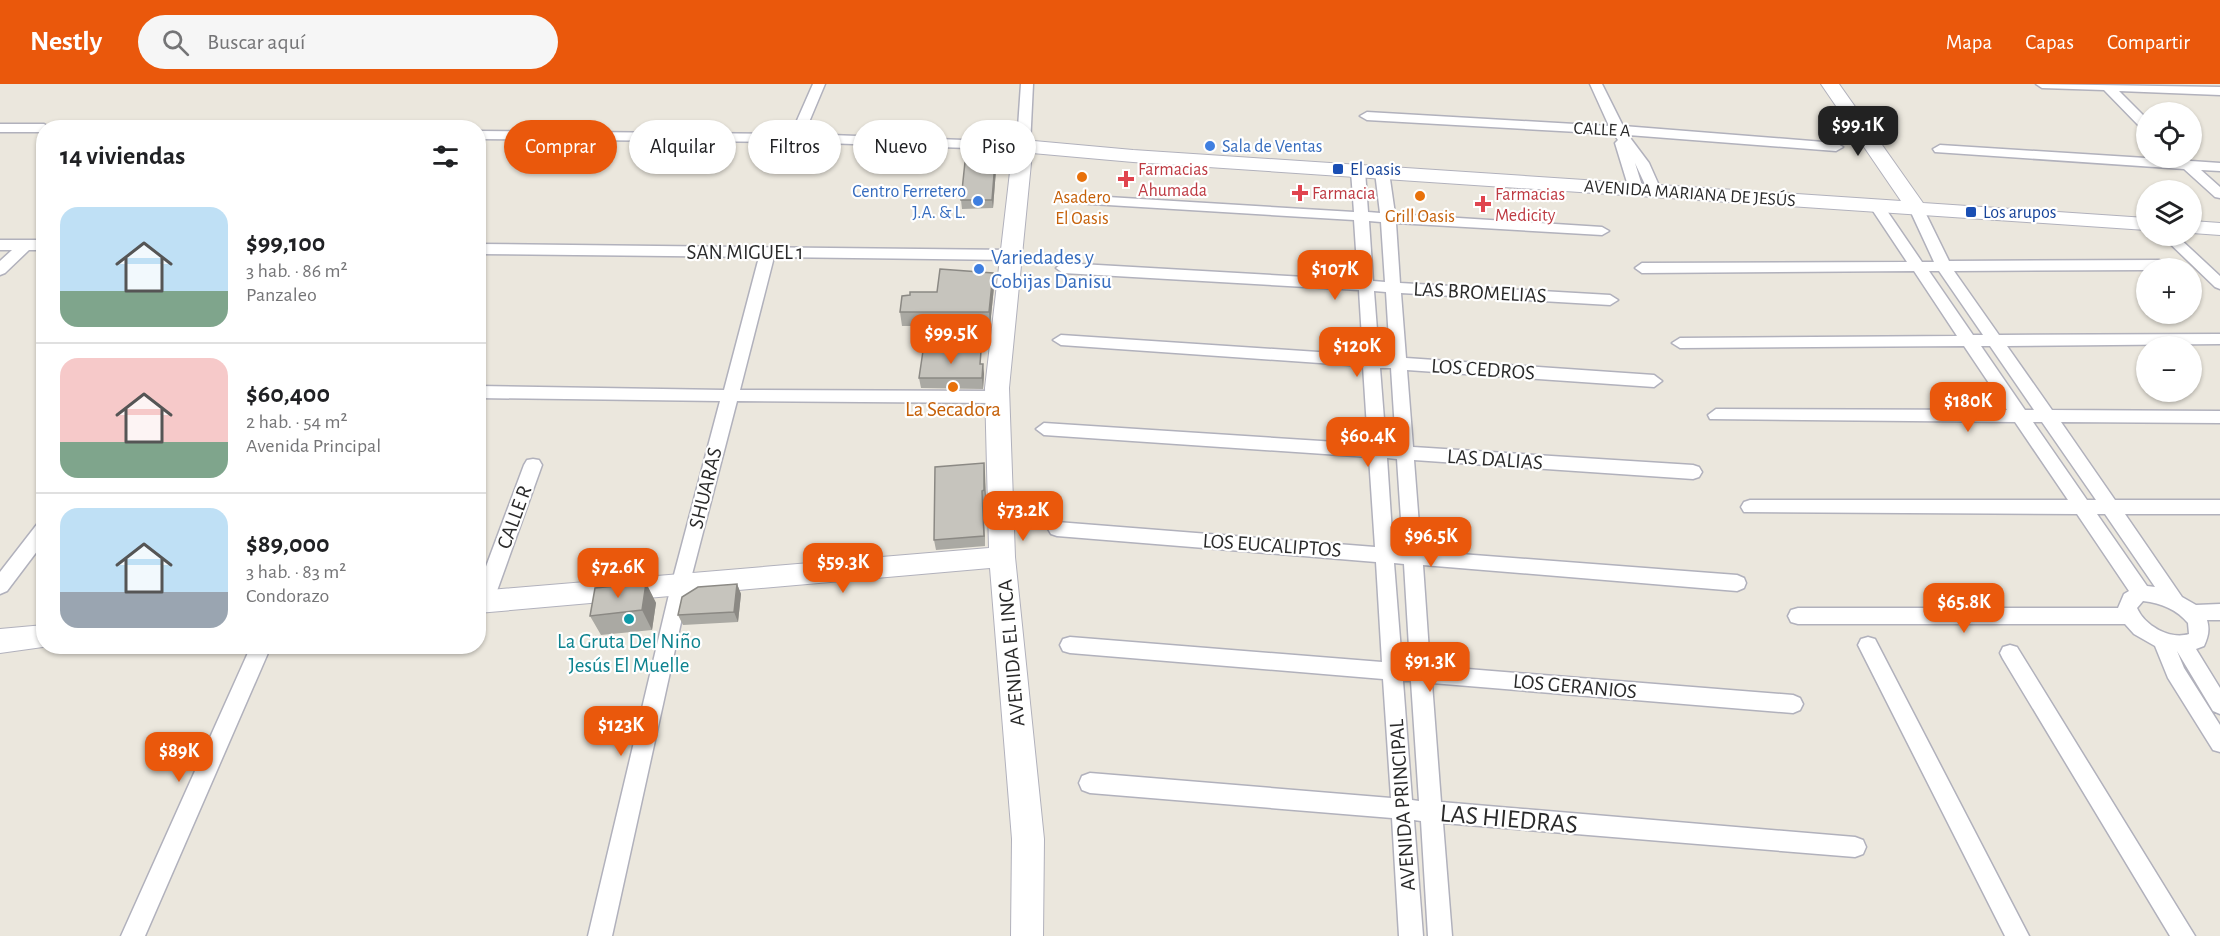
<!DOCTYPE html>
<html lang="es">
<head>
<meta charset="utf-8">
<style>
  body { margin:0; font-family:"Alegreya Sans",sans-serif; background:#f6f6f6; color:#202124; height:100vh; display:flex; flex-direction:column; font-size:22px; white-space:nowrap }
  * { box-sizing:border-box; margin:0 }
  p { font-size:20px; color:#757577 }
  .icon { flex:none; width:33px; height:33px; fill:none; stroke:currentColor; stroke-width:2; stroke-linecap:round; stroke-linejoin:round }
  .map { position:relative; flex:1; overflow:hidden }
  .details { position:absolute; left:36px; top:36px; width:450px; height:534px; display:flex; flex-direction:column; background:#fff; border-radius:24px; box-shadow:0 2px 4px #0004 }
  .details>* { flex:none }
  .guide { position:absolute; left:504px; top:36px; width:570px; height:54px; display:flex; gap:12px }
  .fabs { position:absolute; left:2136px; top:18px; display:grid; gap:12px }
  .fabs a { display:grid; place-items:center; width:66px; height:66px; border-radius:50%; background:#fff; box-shadow:0 2px 4px #0004; font-size:30px }
  .price { position:absolute; translate:-50% -51px; padding:0 14px; border-radius:12px; background:#ea580c; color:#fff; font-size:20px; line-height:39px; filter:drop-shadow(0 2px 3px #0008) }
  .price::after { content:''; position:absolute; left:50%; top:36px; width:18px; height:14px; margin-left:-9px; background:inherit; clip-path:polygon(0 0,100% 0,50% 100%) }
  .price.current { background:#222; color:#fff }
  ul { padding:0; list-style:none }
  li { display:flex; align-items:center; gap:18px; height:150px; padding:0 24px }
  li+li { border-top:2px solid #e0e0e0 }
  li span { display:grid; place-items:center; flex:none; width:168px; height:120px; border-radius:18px; color:#555 }
  li>.icon { margin-inline-start:auto }
  span .icon { width:72px; height:72px; fill:#fffc; stroke-width:1 }
  li b { font-size:26px }
  h2 { display:flex; justify-content:space-between; align-items:center; height:72px; padding:0 24px; font-size:26px }
  .pill { padding:0 21px; border-radius:27px; background:#fff; box-shadow:0 2px 4px #0004; font-size:21px; line-height:54px }
  .pill.current { background:#ea580c; color:#fff }
  header { display:flex; align-items:center; gap:36px; box-sizing:border-box; height:84px; padding:0 30px; background:#ea580c; color:#fff }
  header strong { font-size:28px }
  nav { display:flex; gap:33px; margin-inline-start:auto; font-size:21px }
  .search { width:420px; height:54px; background:#f6f6f6; display:flex; align-items:center; gap:15px; box-sizing:border-box; padding:0 21px; border-radius:33px; color:#757577; font-size:22px }
  .map>svg:first-child { display:block }
  .lines { fill:none; stroke-linecap:round; stroke-linejoin:round }
  .street-casing { stroke:#b1b1bc; stroke-width:3 }
  .secondary-casing { stroke:#b1b1bc; stroke-width:2 }
  .street { fill:#fff; fill-rule:evenodd }
  .secondary { fill:#fff; fill-rule:evenodd }
  .wall { fill:#aaa9a3 }
  .shaded-wall { fill:#8b8984 }
  .building { fill:#c6c4bd; stroke:#8b8984; stroke-width:1.5 }
  .shop-dot { fill:#3f7fe0; stroke:#fff; stroke-width:2 }
  .transit-dot { fill:#1a4fb4; stroke:#fff; stroke-width:2 }
  .food-dot { fill:#e8710a; stroke:#fff; stroke-width:2 }
  .health-dot { fill:#e0444e; stroke:#fff; stroke-width:2 }
  .culture-dot { fill:#0f9aa8; stroke:#fff; stroke-width:2 }
  .labels { text-anchor:middle; stroke-width:4.5; stroke-linejoin:round; paint-order:stroke }
  .far-street-label { font-size:18px; fill:#2a2a2a; stroke:#fff }
  .far-shop-label { font-size:18px; fill:#366cbe; stroke:#fff; text-anchor:start }
  .far-health-label { font-size:18px; fill:#be3a42; stroke:#fff; text-anchor:start }
  .far-transit-label { font-size:18px; fill:#164399; stroke:#fff; text-anchor:start }
  .far-food-label { font-size:18px; fill:#c56008; stroke:#fff }
  .street-label { font-size:21px; fill:#2a2a2a; stroke:#fff }
  .shop-label { font-size:21px; fill:#366cbe; stroke:#fff; text-anchor:start }
  .food-label { font-size:21px; fill:#c56008; stroke:#fff }
  .culture-label { font-size:21px; fill:#0d838f; stroke:#fff }
  .near-street-label { font-size:26px; fill:#2a2a2a; stroke:#fff }
</style>
</head>
<body>
<header>
<strong>Nestly</strong>
<div class="search"><svg class="icon" aria-label="search" viewBox="0 0 24 24"><circle cx="10" cy="10" r="6"/><path d="M15 15l6 6"/></svg>Buscar aquí</div>
<nav><a>Mapa</a><a>Capas</a><a>Compartir</a></nav>
</header>
<div class="map">
<svg width="2220" height="852" viewBox="0 0 2220 852">
  <rect width="100%" height="100%" fill="#ebe7dd"/>
  <g class="lines">
    <!-- street casing -->
    <g class="street-casing">
      <path id="street" d="M813,0h12l-21,50 213,8 4,-58h12l-3,62 -7,4 -227,-8 -318,-3v-8l313,3z
        M1590,0h12l21,42 213,17 7,4 -7,4 -208,-16 21,28 12,27 -2,3h-10l-14,-30 8,26 -7,4 -7,-4 -14,-46 3,-3 -4,-6 -247,-14 -7,-4 7,-4 242,14z
        M2036,0l184,3v8l-101,-4 27,27v11l-5,-1 -37,-38 -62,-2z
        M0,40h44l6,4h-6v4h-44z
        M171,40l12,1 1,3h-19z
        M1940,61l237,15 8,-2 6,3 29,2v8l-19,-1 19,17v11l-5,-1 -31,-28 -249,-17 -2,-3z
        M1358,83l7,4 3,41 12,1 -5,-41 7,-4 7,4 6,42 207,13 7,4 -7,4 -206,-12 4,60 210,12 8,5 -8,5 -209,-12 5,65 248,17 8,6 -8,6 -247,-17 6,77 280,18 6,2 3,5 -3,5 -6,2 -279,-19 7,91 316,24 7,3 2,5 -2,5 -7,3 -314,-26 7,101 363,29 7,3 3,6 -3,6 -7,3 -361,-30 9,119 414,35 8,3 3,7 -3,7 -8,3 -412,-34 9,113h-24l-7,-115 -7,-1 9,116h-24l-7,-118 -302,-25 -8,-3 -3,-7 3,-7 8,-3 301,25 -8,-119 -313,-26 -7,-2 -3,-6 3,-6 7,-2 312,25 -6,-100 -319,-26 -6,-2 -3,-5 3,-5 6,-2 318,25 -6,-90 -325,-22 -8,-6 8,-6 324,21 -5,-78 -302,-21 -8,-5 8,-5 302,20 -4,-65 -296,-17 -7,-5 7,-5 295,17 -4,-60 -279,-17 -7,-4 7,-4 279,17 -3,-41zM1369,137l12,1 4,60 -12,-1zM1374,207l12,1 4,65 -11,-1zM1380,284h11l5,78 -10,-1zM1387,374l10,1 6,90 -10,-1zM1394,479l10,1 6,100h-8zM1403,597h8l8,120 -7,-1z
        M1876,117l5,1 41,60h12l-25,-54 7,-4 7,4 26,53 210,-1 7,5 -2,3 -18,2 -192,1 45,64 221,-1v10l-213,2 45,64 168,1v12l-159,-1 54,78h105v14h-95l57,83 14,8 24,-1v16h-13c3,10 1,17 -3,26l-8,3 24,39v26l-7,-3 -36,-60 7,17 36,57v27l-7,-2 -45,-72 -13,-32 -21,-12 -9,-10h-327l-7,-2 -3,-6 3,-6 7,-2h320l6,-14 5,-3 -52,-77 -333,-2 -3,-5 3,-5 6,-2h318l-53,-78 -305,-3 -2,-4 8,-6 291,1 -43,-64 -284,2 -8,-5 8,-5 277,-2 -43,-65 -272,2 -7,-5 7,-5 265,-1 -38,-57zM1929,187h10l44,64h-10zM1981,262h9l44,64h-9zM2033,338h9l54,78h-9zM2097,430h8l50,73 -8,-1zM2143,517c19,2 34,9 45,22l1,11c-19,6 -44,-8 -52,-26z
        M2162,152h15l43,40v13l-5,-2z
        M0,156h44v10h-15l-24,23 -5,2v-14l12,-11h-12z
        M478,160l534,6 7,5 -7,5 -238,-3 -34,133 258,1 8,6 -8,6 -261,-2 -48,185 -77,350h-24l83,-350 49,-185 -242,-3v-12l246,4 35,-133 -281,-3z
        M533,375l6,1 3,5 -49,137 -3,6h-12v-20l46,-123 3,-5z
        M44,437v21l-37,49 -7,3v-22l38,-49z
        M1868,553l7,2 154,297h-24l-147,-291 3,-6z
        M2010,561l7,2 178,289h-25l-167,-277 -3,-6 3,-6z
        M251,562h20l-126,290h-24z"/>
    </g>
    <!-- secondary casing -->
    <g class="secondary-casing">
      <path id="secondary" d="M1821,0h18l84,119 223,15v12l-1013,-68 -101,-9 -23,235 6,169 29,282 -1,97h-32l1,-97 -22,-271 -512,45v-22l511,-43 -4,-160 28,-242 3,-4 7,-2 110,10 768,51z
        M2192,137l28,2v12l-28,-2z
        M44,541v21h6l-50,7v-24z"/>
    </g>
    <!-- street -->
    <use href="#street" class="street"/>
    <!-- secondary -->
    <use href="#secondary" class="secondary"/>
  </g>
  <!-- wall -->
  <path class="wall" d="M996,86l-3,38 -31,1 -1,-9z
    M993,189l1,14 -4,39h-88l-2,-14 10,-17 27,-3z
    M982,280l2,10 -1,15 -62,-1 -2,-10z
    M984,379l2,38h-3l2,45 -49,4 -2,-10z
    M646,499l10,20 -4,27 -51,5 -11,-19z
    M737,500l4,10 -3,28 -55,3 -5,-10z"/>
  <!-- shaded-wall -->
  <path class="shaded-wall" d="M995,78l1,8 -3,38 -1,-8z
    M993,189l1,14 -4,39 -1,-14z
    M983,280l1,10 -1,15 -1,-11z
    M984,379l1,10 1,28 -2,-11z
    M982,407l1,10 2,45 -1,-10z
    M646,499l10,20 -4,27 -10,-20z
    M737,500l4,10 -3,28 -4,-10z"/>
  <!-- building -->
  <path class="building" d="M965,78h30l-3,38h-31z
    M940,185l53,4 -4,39h-89l2,-16 8,-1v-3h27z
    M923,267h58l-1,13h3l-1,14h-63z
    M984,379v27l-2,1 2,45 -50,4 1,-73z
    M646,499l-4,27 -52,6 5,-28z
    M737,500l-3,28 -56,3 4,-18 16,-10z"/>
  <!-- markers -->
  <g class="shop-dot">
    <circle cx="1210" cy="62" r="6"/>
    <circle cx="978" cy="117" r="6"/>
    <circle cx="979" cy="185" r="6"/>
  </g>
  <g class="transit-dot">
    <rect x="1332" y="79" width="12" height="12" rx="3"/>
    <rect x="1965" y="122" width="12" height="12" rx="3"/>
  </g>
  <g class="food-dot">
    <circle cx="1082" cy="93" r="6"/>
    <circle cx="1420" cy="112" r="6"/>
    <circle cx="953" cy="303" r="6"/>
  </g>
  <g class="health-dot">
    <path d="M1123 86h6v6h6v6h-6v6h-6v-6h-6v-6h6z"/>
    <path d="M1297 100h6v6h6v6h-6v6h-6v-6h-6v-6h6z"/>
    <path d="M1480 111h6v6h6v6h-6v6h-6v-6h-6v-6h6z"/>
  </g>
  <circle class="culture-dot" cx="629" cy="535" r="6"/>
  <g class="labels">
    <!-- far-street labels -->
    <g class="far-street-label">
      <text transform="translate(1602 45) rotate(3)" y="6">CALLE A</text>
      <text transform="translate(1690 109) rotate(4)" y="6">AVENIDA MARIANA DE JESÚS</text>
    </g>
    <!-- far-shop labels -->
    <g class="far-shop-label">
      <text x="1222" y="68">Sala de Ventas</text>
      <text x="966" y="113" text-anchor="end">Centro Ferretero<tspan x="966" dy="21">J.A. &amp; L.</tspan></text>
    </g>
    <!-- far-health labels -->
    <g class="far-health-label">
      <text x="1138" y="91">Farmacias<tspan x="1138" dy="21">Ahumada</tspan></text>
      <text x="1312" y="115">Farmacia</text>
      <text x="1495" y="116">Farmacias<tspan x="1495" dy="21">Medicity</tspan></text>
    </g>
    <!-- far-transit labels -->
    <g class="far-transit-label">
      <text x="1350" y="91">El oasis</text>
      <text x="1983" y="134">Los arupos</text>
    </g>
    <!-- far-food labels -->
    <g class="far-food-label">
      <text x="1082" y="119">Asadero<tspan x="1082" dy="21">El Oasis</tspan></text>
      <text x="1420" y="138">Grill Oasis</text>
    </g>
    <!-- street labels -->
    <g class="street-label">
      <text x="745" y="175">SAN MIGUEL 1</text>
      <text transform="translate(1480 208) rotate(3)" y="7">LAS BROMELIAS</text>
      <text transform="translate(1483 285) rotate(4)" y="7">LOS CEDROS</text>
      <text transform="translate(1495 375) rotate(4)" y="7">LAS DALIAS</text>
      <text transform="translate(705 404) rotate(-76)" y="7">SHUARAS</text>
      <text transform="translate(514 433) rotate(-70)" y="7">CALLE R</text>
      <text transform="translate(1272 461) rotate(4)" y="7">LOS EUCALIPTOS</text>
      <text transform="translate(1011 569) rotate(-95)" y="7">AVENIDA EL INCA</text>
      <text transform="translate(1575 602) rotate(5)" y="7">LOS GERANIOS</text>
      <text transform="translate(1402 721) rotate(-94)" y="7">AVENIDA PRINCIPAL</text>
    </g>
    <!-- shop labels -->
    <g class="shop-label">
      <text x="991" y="180">Variedades y<tspan x="991" dy="24">Cobijas Danisu</tspan></text>
    </g>
    <!-- food labels -->
    <g class="food-label">
      <text x="953" y="332">La Secadora</text>
    </g>
    <!-- culture labels -->
    <g class="culture-label">
      <text x="629" y="564">La Gruta Del Niño<tspan x="629" dy="24">Jesús El Muelle</tspan></text>
    </g>
    <!-- near-street labels -->
    <g class="near-street-label">
      <text transform="translate(1509 734) rotate(5)" y="9">LAS HIEDRAS</text>
    </g>
  </g>
</svg>
<div class="fabs">
<a><svg class="icon" aria-label="locate" viewBox="0 0 24 24"><circle cx="12" cy="12" r="6"/><path d="M12 2v4M12 18v4M2 12h4M18 12h4"/></svg></a>
<a><svg class="icon" aria-label="layers" viewBox="0 0 24 24"><path d="M12 4l9 5-9 5-9-5zM3 14l9 5 9-5"/></svg></a>
<a>+</a>
<a>−</a>
</div>
<b class="price current" style="left:1858px;top:73px">$99.1K</b>
<b class="price" style="left:1335px;top:217px">$107K</b>
<b class="price" style="left:951px;top:281px">$99.5K</b>
<b class="price" style="left:1357px;top:294px">$120K</b>
<b class="price" style="left:1968px;top:349px">$180K</b>
<b class="price" style="left:1368px;top:384px">$60.4K</b>
<b class="price" style="left:1023px;top:458px">$73.2K</b>
<b class="price" style="left:1431px;top:484px">$96.5K</b>
<b class="price" style="left:843px;top:510px">$59.3K</b>
<b class="price" style="left:618px;top:515px">$72.6K</b>
<b class="price" style="left:1964px;top:550px">$65.8K</b>
<b class="price" style="left:1430px;top:609px">$91.3K</b>
<b class="price" style="left:621px;top:673px">$123K</b>
<b class="price" style="left:179px;top:699px">$89K</b>
<div class="guide">
<a class="pill current">Comprar</a>
<a class="pill">Alquilar</a>
<a class="pill">Filtros</a>
<a class="pill">Nuevo</a>
<a class="pill">Piso</a>
</div>
<section class="details">
<h2>14 viviendas<svg class="icon" aria-label="filters" viewBox="0 0 24 24"><path d="M4 7h16M4 17h16"/><circle cx="9" cy="7" r="2"/><circle cx="15" cy="17" r="2"/></svg></h2>
<ul>
<li><span style="background:linear-gradient(#bfe0f5 70%,#7fa58c 0)"><svg class="icon" aria-label="home" viewBox="0 0 24 24"><path d="M3 11l9-7 9 7M6 9v11h12V9"/></svg></span><div><b>$99,100</b><p>3 hab. · 86 m²</p><p>Panzaleo</p></div></li>
<li><span style="background:linear-gradient(#f6c9c9 70%,#7fa58c 0)"><svg class="icon" aria-label="home" viewBox="0 0 24 24"><path d="M3 11l9-7 9 7M6 9v11h12V9"/></svg></span><div><b>$60,400</b><p>2 hab. · 54 m²</p><p>Avenida Principal</p></div></li>
<li><span style="background:linear-gradient(#bfe0f5 70%,#9aa5b1 0)"><svg class="icon" aria-label="home" viewBox="0 0 24 24"><path d="M3 11l9-7 9 7M6 9v11h12V9"/></svg></span><div><b>$89,000</b><p>3 hab. · 83 m²</p><p>Condorazo</p></div></li>
</ul>
</section>
</div>
</body>
</html>
